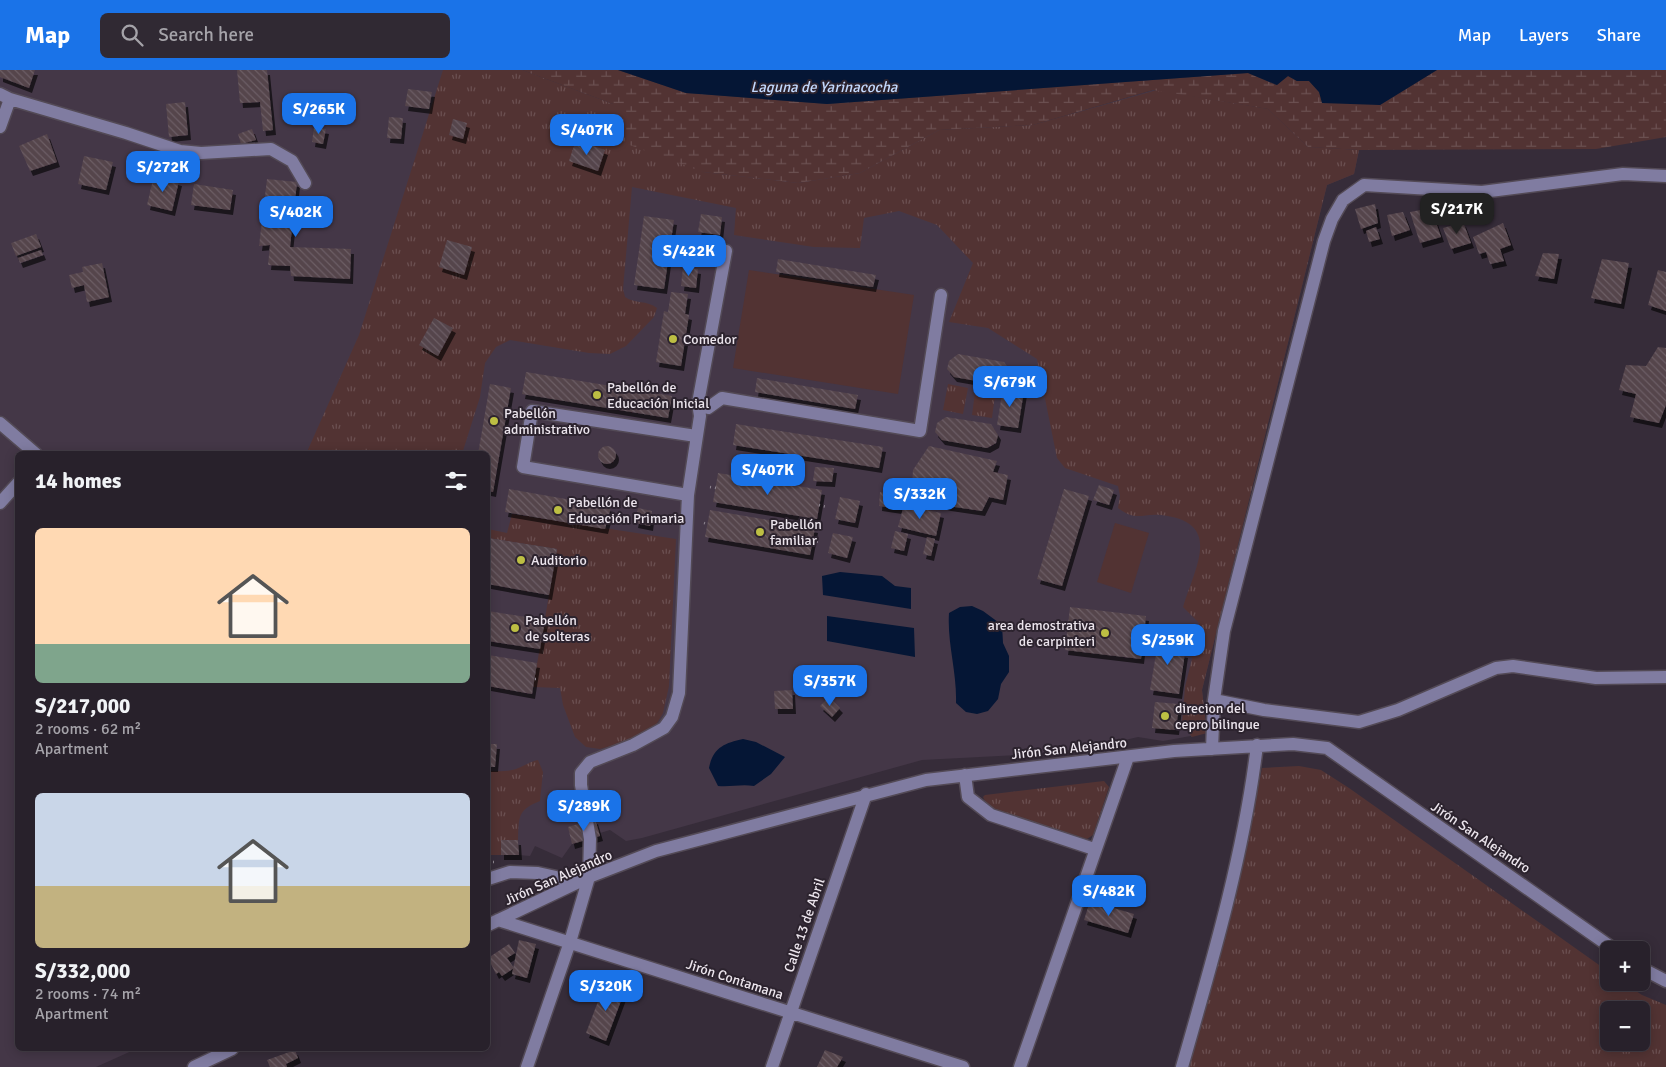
<!DOCTYPE html>
<html lang="en">
<head>
<meta charset="utf-8">
<style>
  body { margin:0; font-family:Signika,sans-serif; background:#302933; color:#f1f3f6; height:100vh; display:flex; flex-direction:column; font-size:19px; white-space:nowrap }
  * { box-sizing:border-box; margin:0 }
  p { font-size:16px; color:#a5a3a9 }
  .icon { flex:none; width:28px; height:28px; fill:none; stroke:currentColor; stroke-width:2; stroke-linecap:round; stroke-linejoin:round }
  .map { position:relative; flex:1; overflow:hidden }
  .sheet { position:absolute; left:15px; top:381px; width:475px; height:600px; display:flex; flex-direction:column; background:#28212b; border-radius:8px; box-shadow:0 2px 12px #0003,0 0 0 1px #443e47 }
  .sheet>* { flex:none }
  .controls { position:absolute; left:1600px; top:871px; display:grid; gap:10px }
  .controls a { display:grid; place-items:center; width:50px; height:50px; border-radius:8px; background:#28212b; box-shadow:0 2px 12px #0003,0 0 0 1px #443e47; font-size:25px }
  .price { position:absolute; translate:-50% -42px; padding:0 11px; border-radius:10px; background:#1a73e8; color:#fff; font-size:16px; line-height:32px; filter:drop-shadow(0 1px 2px #0008) }
  .price::after { content:''; position:absolute; left:50%; top:30px; width:15px; height:11px; margin-left:-8px; background:inherit; clip-path:polygon(0 0,100% 0,50% 100%) }
  .price.active { background:#222; color:#fff }
  ul { padding:0; list-style:none }
  li { display:grid; align-content:center; gap:10px; height:265px; padding:0 20px }
  li span { display:grid; place-items:center; height:155px; border-radius:8px; color:#555 }
  li>.icon { margin-inline-start:auto }
  span .icon { width:90px; height:90px; fill:#fffc; stroke-width:1 }
  li b { font-size:21px }
  h2 { display:flex; justify-content:space-between; align-items:center; height:60px; padding:0 20px; font-size:21px }
  header { display:flex; align-items:center; gap:30px; box-sizing:border-box; height:70px; padding:0 25px; background:#1a73e8; color:#fff }
  header strong { font-size:24px }
  nav { display:flex; gap:28px; margin-inline-start:auto; font-size:18px }
  .search { width:350px; height:45px; background:#302933; display:flex; align-items:center; gap:12px; box-sizing:border-box; padding:0 18px; border-radius:8px; color:#a5a3a9; font-size:19px }
  .map>svg:first-child { display:block }
  .built { fill:#443747 }
  .grass { fill:url(#grass-tufts); fill-rule:evenodd }
  .wetland { fill:url(#wetland-marsh) }
  .garden { fill:#523333 }
  .water { fill:#051635 }
  .building { fill:url(#building-back-hatch); filter:url(#shadow) }
  .lines { fill:none; stroke-linecap:round; stroke-linejoin:round }
  .minor-casing { stroke:#534a56; stroke-width:15 }
  .path { stroke:#8f8791; stroke-width:2.5; stroke-dasharray:1 4; stroke-linecap:butt }
  .minor { stroke:#807ca1; stroke-width:12 }
  .poi-dot { fill:#bdbf43; stroke:#2c232e; stroke-width:2 }
  .labels { text-anchor:middle; stroke-width:4; stroke-linejoin:round; paint-order:stroke }
  .poi-label { font-size:14px; fill:#ece5ed; stroke:#2c232e; text-anchor:start }
  .street-label { font-size:14px; fill:#ece5ed; stroke:#2c232e }
  .water-label { font-size:15px; font-style:italic; fill:#c3d9fe; stroke:#2c232e }
</style>
</head>
<body>
<header>
<strong>Map</strong>
<div class="search"><svg class="icon" aria-label="search" viewBox="0 0 24 24"><circle cx="10" cy="10" r="6"/><path d="M15 15l6 6"/></svg>Search here</div>
<nav><a>Map</a><a>Layers</a><a>Share</a></nav>
</header>
<div class="map">
<svg width="1666" height="997" viewBox="0 0 1666 997">
  <defs>
    <pattern id="grass-tufts" width="24" height="20" patternUnits="userSpaceOnUse" patternTransform="scale(1.25)"><rect width="24" height="20" fill="#523333"/><path d="M3 7l-1-3M5 7V3M7 7l1-3M15 17l-1-3M17 17v-4M19 17l1-3" fill="none" stroke="#6b5051"/></pattern>
    <pattern id="wetland-marsh" width="20" height="14" patternUnits="userSpaceOnUse" patternTransform="scale(1.25)"><rect width="20" height="14" fill="#523333"/><path d="M1 5h8M5 5V1M11 12h8M15 12V8" fill="none" stroke="#6b5051"/></pattern>
    <pattern id="building-back-hatch" width="6" height="6" patternUnits="userSpaceOnUse" patternTransform="scale(1.25)"><rect width="6" height="6" fill="#54444b"/><path d="M-1 5l2 2M0 0l6 6M5-1l2 2" fill="none" stroke="#6d5f65"/></pattern>
    <filter id="shadow"><feDropShadow dx="3" dy="5" stdDeviation="0" flood-color="#0009"/></filter>
  </defs>
  <rect width="100%" height="100%" fill="#362c39"/>
  <!-- built -->
  <path class="built" d="M0,0h522l91,34 326,26 94,-5 120,-35 115,19 40,38 51,3 -5,24 -27,11 -125,505 5,43 -44,8 -25,-4 -48,11 -71,7 -97,5 -280,78 -16,3 -16,-11 -36,11 -12,17 -27,-12 -5,10 -11,-1 -1,-15h-17v15h-13v-401h-470v595h118l-40,18h-96z"/>
  <!-- grass -->
  <path class="grass" d="M443,0h79l91,34 90,68 95,11 62,-10 79,-43 94,-5 124,-35 111,19 40,38 51,3 -5,24 -27,11 -125,505 5,43 -15,4 -10,-14 3,-36 7,-28 -2,-16 9,-20 -16,-16c12,-40 41,-85 -22,-92 -20,-2 -24,7 -43,-7l2,-12 -2,-10 -53,-18 -8,-10 -20,-99 -49,-31 -39,-6 24,-59 -36,-38 -38,-14 -35,7 -4,30 -46,-1 -80,-12 2,-27 -104,-21 -9,102 2,8c10,7 22,3 32,11l-3,9 -28,29 -16,8 -21,-1 -79,-13 -14,7 -11,16 -5,34 -18,57h-156l53,-119z
    M948,314l20,4 -5,26 -20,-4z
    M975,322l20,3 -3,23 -20,-3z
    M512,444l164,25 -7,147 -6,27 -7,12 -12,12 -44,12 -14,-2 -11,-10 -12,-32 -3,-17 -27,-1 24,-138 -69,-11v-9l19,4z
    M538,690l5,12 -3,29c-23,9 -21,16 -22,39h-17v15h-13v-84c9,0 19,1 28,-2 8,-3 13,-7 22,-9z
    M1299,696l22,4 28,18 260,184v10l15,1 18,12 24,10v62h-477l55,-209 18,-90zM1609,940h32v32h-32z
    M1104,711l5,6 -16,48 -6,4 -89,-27 -11,-7 -4,-8 2,-2z"/>
  <!-- wetland -->
  <path class="wetland" d="M522,0h96l68,23 141,11 421,-31 28,12 12,-9 9,5h12l10,11 61,13 57,-35h229v67l-70,12 -237,1 -51,-3 -40,-38 -115,-19 -120,35 -94,5 -79,43 -62,10 -95,-11 -76,-28 -14,-40z"/>
  <!-- garden -->
  <path class="garden" d="M749,200l165,25 -16,99 -165,-26z
    M1115,453l34,10 -18,60 -34,-11z"/>
  <!-- water -->
  <path class="water" d="M618,0h819l-57,35 -58,-2 -3,-11 -10,-11h-12l-9,-5 -11,9 -29,-12 -421,31 -141,-11z
    M840,502l42,4 13,10 16,2v21l-88,-14 -1,-19z
    M972,536l11,5 19,14 1,18 6,13v16l-8,12 -3,15 -10,12 -11,3 -11,-2 -10,-9c1,-31 -9,-60 -7,-90l11,-6z
    M827,546l87,12 1,29 -88,-16z
    M743,669l13,3 29,15 -14,17 -17,12c-13,-2 -22,1 -36,0l-9,-18c4,-20 15,-25 34,-29z"/>
  <!-- building -->
  <path class="building" d="M0,0h35l-6,18 -29,-11z
    M237,0h30l6,60 -10,1 -3,-29 -20,1z
    M408,19l24,3 -3,17 -24,-3z
    M185,32l3,33 -19,2 -3,-33z
    M389,47l14,1 -2,21 -14,-1z
    M453,49l14,4 -4,16 -14,-4z
    M314,57l12,2 -3,15 -11,-2z
    M252,59l4,11 -15,4 -3,-10z
    M47,64l10,28 -27,9 -11,-25z
    M576,70l29,10 -7,21 -29,-10z
    M84,86l29,6 -7,28 -28,-6z
    M154,105l25,6 -7,30 -25,-6z
    M267,109l30,3 -7,65 61,2 -1,30 -59,-3 -1,-10 -22,-1 2,-20 -11,1z
    M194,114l39,6 -3,20 -39,-5z
    M1375,134l3,19 -17,6 -6,-20z
    M1431,138l10,29 -21,6 -10,-31z
    M1403,142l7,18 -18,6 -5,-21z
    M701,144l21,3 -2,18 -22,-3z
    M644,146l30,4 -10,69 -30,-4z
    M1463,152l8,21 -20,6 -8,-21z
    M1503,153l8,22 -11,4 4,12 -14,3 -4,-12 -7,2 -6,-17z
    M1376,157l4,12 -11,3 -3,-11z
    M36,164l5,13 -25,9 -5,-13z
    M447,170l25,7 -8,28 -25,-8z
    M41,180l2,5 -23,8 -2,-5z
    M1543,183l16,1 -5,25 -19,-3z
    M778,189l98,16 -3,12 -97,-15z
    M1602,189l27,4 -8,41 -30,-6z
    M102,193l7,34 -22,5 -3,-17 -12,3 -3,-13 14,-3 -1,-5z
    M683,197l15,2 -2,19 -15,-2z
    M1658,200l8,2v39l-18,-6z
    M671,222l17,2 -3,20 4,1 -8,51 -25,-4 8,-51 4,1z
    M434,248l19,10 -15,28 -19,-11z
    M1658,277l8,1v57l-7,18 -29,-6 6,-23 -17,-4 7,-25 20,1z
    M958,284l46,8 7,10 -1,9 -10,4 -46,-8 -7,-8 2,-8z
    M526,302l146,24 -4,22 -146,-24z
    M757,308l101,17 -3,14 -100,-17z
    M490,314l21,4 -18,104 -5,-1v-37h-10z
    M1003,318l21,3 -6,37 -21,-3z
    M946,347l45,7 7,11 -2,8 -9,5 -45,-8 -7,-8 2,-9z
    M736,354l147,23 -4,21 -146,-23z
    M598 385a9 9 0 1 1 18 0a9 9 0 1 1-18 0Z
    M929,376l68,15 -4,11 15,3 -5,25 -14,-3 -7,14 -34,-5 -37,-10 2,-26z
    M815,397l19,1 -2,14 -19,-1z
    M718,403l104,17 -5,29 -104,-17z
    M1099,415l15,5 -5,15 -16,-5z
    M509,419l102,18 -6,22 -100,-17z
    M1064,419l25,7 -27,90 -25,-7z
    M880,422l21,3 -2,14 -20,-3z
    M840,427l20,4 -5,22 -20,-4z
    M904,435l37,8 -5,23 -38,-9z
    M638,438l14,3 -2,15 -15,-3z
    M710,440l105,18 -5,27 -105,-18z
    M895,461l13,3 -4,17 -13,-3z
    M833,463l20,4 -6,21 -19,-5z
    M927,467l8,2 -4,17 -8,-2z
    M488,468l69,11 -8,46 -61,-11z
    M1070,537l76,9 -5,43 -76,-9z
    M488,541l57,9 -5,29 -52,-8z
    M1159,566l22,3 -1,13 5,1 -6,41 -29,-4z
    M488,585l49,8 -5,31 -44,-8z
    M792,620l1,19h-18l-1,-18z
    M829,627l11,11 -8,9 -12,-11z
    M1155,632l24,2 -3,26 -24,-2z
    M488,674h9l-2,23h-7z
    M595,749l5,17 -28,8 -4,-17z
    M501,770h17l1,15h-18z
    M1090,831l44,13 -6,19 -44,-13z
    M519,870l17,4 -9,34 -15,-4z
    M509,874l6,9 -8,5 7,10 -12,8 -3,-4 -3,2 -8,-16z
    M605,913l20,7 -19,51 -20,-8z
    M295,980l3,8 -12,6 1,3h-17l-3,-7z
    M825,980l18,7 -6,10h-20z"/>
  <g class="lines">
    <!-- minor casing -->
    <g class="minor-casing">
      <path id="minor" d="M0,24l10,5 116,34 54,18 21,2 70,-4 21,12 13,22
        M0,57l10,-28
        M698,333l10,5 14,-10 198,33 21,-136
        M0,353l36,31
        M688,425l-165,-28 9,-56 164,25
        M0,433l18,-20
        M1214,630l50,10 95,12 39,-12 98,-42 17,-2 83,12 70,-1
        M1212,679l2,-49 10,-69 100,-390 8,-22 11,-19 21,-15 118,7 141,-18 43,2
        M965,705l3,22 23,18 103,34
        M488,809l22,-7 28,1 41,9
        M498,850l465,147
        M488,855l101,-48 67,-26 270,-71 248,-29 119,-7 34,4 288,202
        M1641,898l25,13
        M194,997l38,-18
        M527,997l43,-125 19,-65 1,-38 -9,-54v-12l9,-11 43,-17 31,-17 8,-11 7,-24 9,-198 12,-79 -2,-13 28,-152
        M772,997l94,-273
        M1020,997l108,-310
        M1182,997c30,-105 62,-213 75,-322"/>
    </g>
    <!-- path -->
    <path class="path" d="M710,417l6,1
      M819,435l8,2
      M704,453l3,1
      M812,471l8,1
      M542,565l3,1
      M535,609h2
      M488,792h7"/>
    <!-- minor -->
    <use href="#minor" class="minor"/>
  </g>
  <!-- markers -->
  <g class="poi-dot">
    <circle cx="673" cy="269" r="5"/>
    <circle cx="597" cy="325" r="5"/>
    <circle cx="494" cy="351" r="5"/>
    <circle cx="558" cy="440" r="5"/>
    <circle cx="760" cy="462" r="5"/>
    <circle cx="521" cy="490" r="5"/>
    <circle cx="515" cy="558" r="5"/>
    <circle cx="1105" cy="563" r="5"/>
    <circle cx="1165" cy="646" r="5"/>
  </g>
  <g class="labels">
    <!-- poi labels -->
    <g class="poi-label">
      <text x="683" y="274">Comedor</text>
      <text x="607" y="322">Pabellón de<tspan x="607" dy="16">Educación Inicial</tspan></text>
      <text x="504" y="348">Pabellón<tspan x="504" dy="16">administrativo</tspan></text>
      <text x="568" y="437">Pabellón de<tspan x="568" dy="16">Educación Primaria</tspan></text>
      <text x="770" y="459">Pabellón<tspan x="770" dy="16">familiar</tspan></text>
      <text x="531" y="495">Auditorio</text>
      <text x="525" y="555">Pabellón<tspan x="525" dy="16">de solteras</tspan></text>
      <text x="1095" y="560" text-anchor="end">area demostrativa<tspan x="1095" dy="16">de carpinteri</tspan></text>
      <text x="1175" y="643">direcion del<tspan x="1175" dy="16">cepro bilingue</tspan></text>
    </g>
    <!-- street labels -->
    <g class="street-label">
      <text transform="translate(1069 678) rotate(-6)" y="5">Jirón San Alejandro</text>
      <text transform="translate(1481 767) rotate(34)" y="5">Jirón San Alejandro</text>
      <text transform="translate(558 807) rotate(-24)" y="5">Jirón San Alejandro</text>
      <text transform="translate(804 855) rotate(-71)" y="5">Calle 13 de Abril</text>
      <text transform="translate(735 909) rotate(18)" y="5">Jirón Contamana</text>
    </g>
    <!-- water labels -->
    <g class="water-label">
      <text x="824" y="22">Laguna de Yarinacocha</text>
    </g>
  </g>
</svg>
<div class="controls">
<a>+</a>
<a>−</a>
</div>
<b class="price" style="left:319px;top:65px">S/265K</b>
<b class="price" style="left:587px;top:86px">S/407K</b>
<b class="price" style="left:163px;top:123px">S/272K</b>
<b class="price active" style="left:1457px;top:165px">S/217K</b>
<b class="price" style="left:296px;top:168px">S/402K</b>
<b class="price" style="left:689px;top:207px">S/422K</b>
<b class="price" style="left:1010px;top:338px">S/679K</b>
<b class="price" style="left:768px;top:426px">S/407K</b>
<b class="price" style="left:920px;top:450px">S/332K</b>
<b class="price" style="left:1168px;top:596px">S/259K</b>
<b class="price" style="left:830px;top:637px">S/357K</b>
<b class="price" style="left:584px;top:762px">S/289K</b>
<b class="price" style="left:1109px;top:847px">S/482K</b>
<b class="price" style="left:606px;top:942px">S/320K</b>
<section class="sheet">
<h2>14 homes<svg class="icon" aria-label="filters" viewBox="0 0 24 24"><path d="M4 7h16M4 17h16"/><circle cx="9" cy="7" r="2"/><circle cx="15" cy="17" r="2"/></svg></h2>
<ul>
<li><span style="background:linear-gradient(#ffd9b3 75%,#7fa58c 0)"><svg class="icon" aria-label="home" viewBox="0 0 24 24"><path d="M3 11l9-7 9 7M6 9v11h12V9"/></svg></span><div><b>S/217,000</b><p>2 rooms · 62 m²</p><p>Apartment</p></div></li>
<li><span style="background:linear-gradient(#c9d6e8 60%,#c2b280 0)"><svg class="icon" aria-label="home" viewBox="0 0 24 24"><path d="M3 11l9-7 9 7M6 9v11h12V9"/></svg></span><div><b>S/332,000</b><p>2 rooms · 74 m²</p><p>Apartment</p></div></li>
</ul>
</section>
</div>
</body>
</html>
